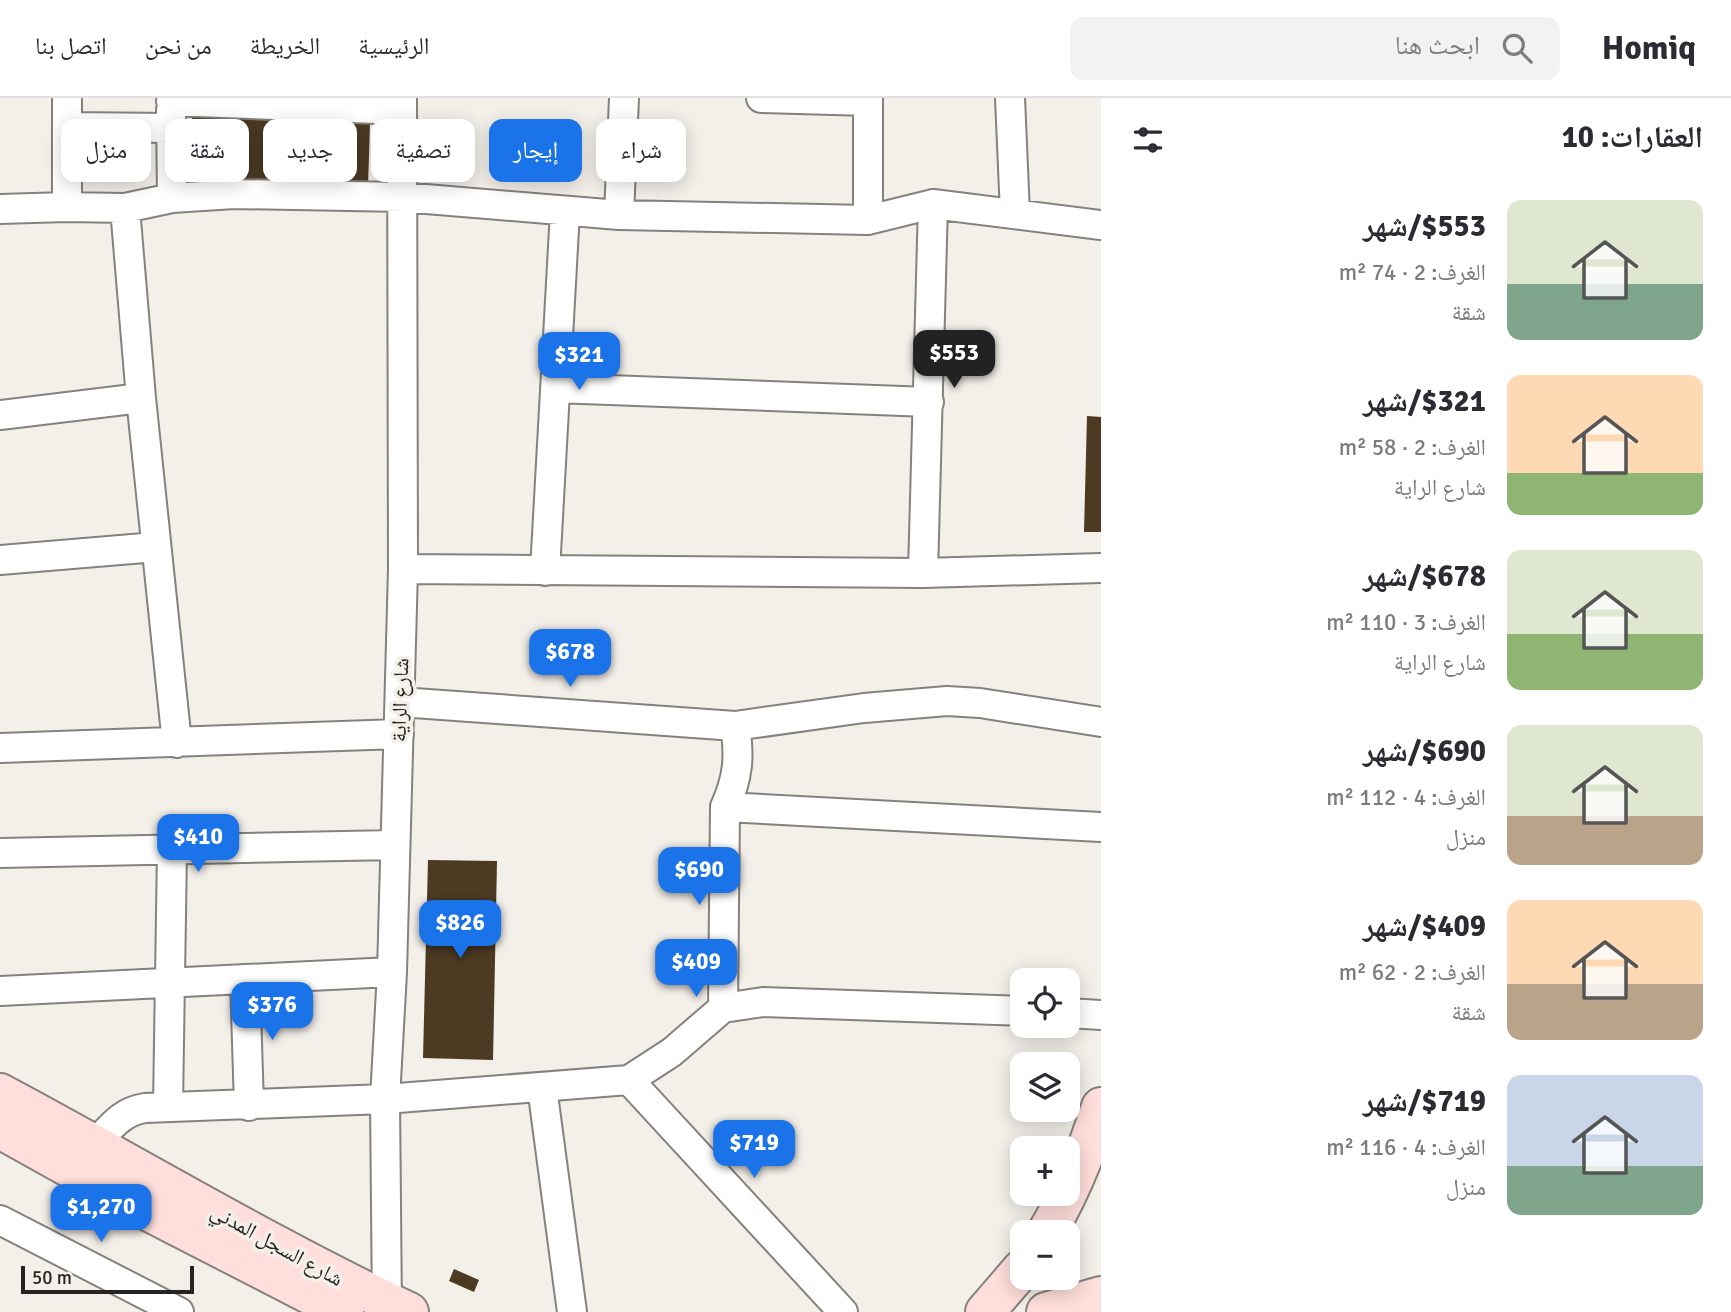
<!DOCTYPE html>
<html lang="ar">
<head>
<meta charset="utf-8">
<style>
  body { margin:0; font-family:Signika,"Noto Naskh Arabic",sans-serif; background:#f2f2f3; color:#2b2b33; direction:rtl; height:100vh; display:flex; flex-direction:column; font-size:26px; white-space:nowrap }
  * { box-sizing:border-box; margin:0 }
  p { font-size:23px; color:#7c7c81 }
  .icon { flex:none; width:38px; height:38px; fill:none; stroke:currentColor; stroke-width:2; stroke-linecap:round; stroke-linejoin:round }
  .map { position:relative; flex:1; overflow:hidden; direction:ltr }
  .drawer { display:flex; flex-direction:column; background:#fff; width:630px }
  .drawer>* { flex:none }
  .top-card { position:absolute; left:21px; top:21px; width:665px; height:63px; direction:rtl; display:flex; gap:14px }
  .tools { position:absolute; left:1010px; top:870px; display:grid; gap:14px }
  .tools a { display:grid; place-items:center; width:70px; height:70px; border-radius:14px; background:#fff; box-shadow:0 4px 18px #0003; font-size:35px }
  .scale { position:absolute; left:21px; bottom:18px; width:173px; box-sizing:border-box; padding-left:7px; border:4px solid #262422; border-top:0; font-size:19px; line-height:24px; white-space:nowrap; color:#262422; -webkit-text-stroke:5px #f3efe9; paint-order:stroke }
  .price { position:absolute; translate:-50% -60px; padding:0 16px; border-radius:14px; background:#1a73e8; color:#fff; font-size:23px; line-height:46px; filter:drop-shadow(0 2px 4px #0008) }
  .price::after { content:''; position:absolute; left:50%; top:42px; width:21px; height:16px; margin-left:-10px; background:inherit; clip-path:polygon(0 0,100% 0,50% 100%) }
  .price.current { background:#222; color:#fff }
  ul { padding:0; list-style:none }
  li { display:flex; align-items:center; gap:21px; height:175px; padding:0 28px }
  li span { display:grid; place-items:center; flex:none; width:196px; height:140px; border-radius:14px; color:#555 }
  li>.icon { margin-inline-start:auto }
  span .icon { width:84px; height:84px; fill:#fffc; stroke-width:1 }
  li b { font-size:30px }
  h2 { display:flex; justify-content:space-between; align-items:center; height:84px; padding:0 28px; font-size:30px }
  .tag { padding:0 24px; border-radius:14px; background:#fff; box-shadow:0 4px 18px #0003; font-size:24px; line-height:63px }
  .tag.current { background:#1a73e8; color:#fff }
  header { display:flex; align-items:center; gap:42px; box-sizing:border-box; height:98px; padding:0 35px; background:#fff; border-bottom:2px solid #e1e1e2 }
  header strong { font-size:33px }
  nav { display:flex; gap:38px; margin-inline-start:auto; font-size:24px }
  .search { width:490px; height:63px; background:#f2f2f3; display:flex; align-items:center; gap:18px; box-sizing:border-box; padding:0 24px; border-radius:14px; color:#7c7c81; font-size:26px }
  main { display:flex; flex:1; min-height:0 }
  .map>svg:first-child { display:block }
  .building { fill:#4c3a23 }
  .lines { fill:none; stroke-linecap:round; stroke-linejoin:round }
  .street-casing { stroke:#85817c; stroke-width:32 }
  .secondary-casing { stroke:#85817c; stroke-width:42 }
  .street { stroke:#fff; stroke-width:28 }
  .secondary { stroke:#ffdedb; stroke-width:38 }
  .labels { text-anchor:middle; stroke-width:7; stroke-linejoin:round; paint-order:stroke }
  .street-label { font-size:21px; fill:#262422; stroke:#f3efe9 }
</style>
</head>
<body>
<header>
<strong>Homiq</strong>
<div class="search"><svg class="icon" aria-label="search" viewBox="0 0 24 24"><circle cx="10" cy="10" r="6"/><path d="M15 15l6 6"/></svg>ابحث هنا</div>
<nav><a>الرئيسية</a><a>الخريطة</a><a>من نحن</a><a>اتصل بنا</a></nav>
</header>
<main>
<section class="drawer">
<h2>العقارات: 10<svg class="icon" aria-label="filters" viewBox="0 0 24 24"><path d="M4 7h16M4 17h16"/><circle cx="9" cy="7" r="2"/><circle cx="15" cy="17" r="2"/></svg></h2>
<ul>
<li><span style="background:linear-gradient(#dfe7d0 60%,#7fa58c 0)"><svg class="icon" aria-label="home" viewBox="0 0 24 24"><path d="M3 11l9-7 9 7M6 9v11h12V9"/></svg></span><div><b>$553/شهر</b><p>الغرف: 2 · 74 m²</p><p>شقة</p></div></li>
<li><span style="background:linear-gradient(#ffd9b3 70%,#8fb573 0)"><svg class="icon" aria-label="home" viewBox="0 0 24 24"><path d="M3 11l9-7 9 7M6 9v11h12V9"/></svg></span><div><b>$321/شهر</b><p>الغرف: 2 · 58 m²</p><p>شارع الراية</p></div></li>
<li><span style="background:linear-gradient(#dfe7d0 60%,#8fb573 0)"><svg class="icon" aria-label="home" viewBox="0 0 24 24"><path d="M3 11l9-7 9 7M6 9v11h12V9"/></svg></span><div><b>$678/شهر</b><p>الغرف: 3 · 110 m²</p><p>شارع الراية</p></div></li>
<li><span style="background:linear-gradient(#dfe7d0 65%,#b9a48a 0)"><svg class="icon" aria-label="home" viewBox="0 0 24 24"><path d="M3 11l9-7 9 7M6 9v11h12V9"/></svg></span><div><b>$690/شهر</b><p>الغرف: 4 · 112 m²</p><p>منزل</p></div></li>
<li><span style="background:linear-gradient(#ffd9b3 60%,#b9a48a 0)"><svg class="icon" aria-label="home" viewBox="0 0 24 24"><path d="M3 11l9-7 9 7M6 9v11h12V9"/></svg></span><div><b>$409/شهر</b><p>الغرف: 2 · 62 m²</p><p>شقة</p></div></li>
<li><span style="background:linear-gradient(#c9d6e8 65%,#7fa58c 0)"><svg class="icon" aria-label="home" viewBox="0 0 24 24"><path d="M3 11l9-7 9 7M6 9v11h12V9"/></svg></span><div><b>$719/شهر</b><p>الغرف: 4 · 116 m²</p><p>منزل</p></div></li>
</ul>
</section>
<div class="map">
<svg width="1101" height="1214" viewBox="0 0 1101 1214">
  <rect width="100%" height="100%" fill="#f3efe9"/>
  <!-- building -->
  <path class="building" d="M192,16l178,8 -2,66 -179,-8z
    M1087,318l14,1v115h-17z
    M428,762l69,1 -4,199 -70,-2z
    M454,1171l25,11 -5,12 -25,-11z"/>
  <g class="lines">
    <!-- street casing -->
    <g class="street-casing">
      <path id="street" d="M67,0v109
        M761,0l107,3
        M1010,0l5,116
        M171,3l231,9
        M171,12l1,88
        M67,29l104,1
        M125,110l16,190 36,345
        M0,111l67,-2 58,1 47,-10 62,-4 168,3 217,18 249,5 65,-16 168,21
        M619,117l5,-117
        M868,122v-122
        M555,290l374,14
        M0,317l141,-17
        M0,462l156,-13
        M403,471l520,4 178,-5
        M545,473l20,-360
        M923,475l10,-369
        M400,604l335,24 129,-18 83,-7 33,2 121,19
        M0,650l399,-14
        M725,709l376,20
        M0,755l394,-8
        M245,881l4,127
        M0,893l392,-19
        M723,910l2,-201c13,-29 15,-50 10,-81
        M1068,915l33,2
        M629,982l214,232
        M542,989l30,225
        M168,1008l4,-256
        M95,1046c15,-16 27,-33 50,-36l240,-9 244,-19 43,-28 51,-44 40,-6 259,9
        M0,1122l179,92
        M387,1214l-2,-213 7,-127 11,-403 -1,-471"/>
    </g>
    <!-- secondary casing -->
    <g class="secondary-casing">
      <path id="secondary" d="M0,995c137,73 269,153 409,219
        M0,1031l138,77 206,106
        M1047,1134c24,-40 40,-81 54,-125
        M985,1214l37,-43
        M1046,1214l55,-16"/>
    </g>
    <!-- street -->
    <use href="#street" class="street"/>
    <!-- secondary -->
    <use href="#secondary" class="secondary"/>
  </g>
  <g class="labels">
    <!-- street labels -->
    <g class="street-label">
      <text transform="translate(400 602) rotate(-88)" y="7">شارع الراية</text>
      <text transform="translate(277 1147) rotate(29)" y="7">شارع السجل المدني</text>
    </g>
  </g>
</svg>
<div class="tools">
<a><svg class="icon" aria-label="locate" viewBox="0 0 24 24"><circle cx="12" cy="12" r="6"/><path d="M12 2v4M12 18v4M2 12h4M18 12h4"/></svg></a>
<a><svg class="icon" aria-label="layers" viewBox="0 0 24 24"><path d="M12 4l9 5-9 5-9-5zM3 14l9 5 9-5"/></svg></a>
<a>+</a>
<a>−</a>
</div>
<div class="scale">50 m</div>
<b class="price current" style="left:954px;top:292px">$553</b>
<b class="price" style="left:579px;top:294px">$321</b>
<b class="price" style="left:570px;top:591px">$678</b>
<b class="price" style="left:198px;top:776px">$410</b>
<b class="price" style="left:699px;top:809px">$690</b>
<b class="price" style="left:460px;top:862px">$826</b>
<b class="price" style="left:696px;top:901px">$409</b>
<b class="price" style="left:272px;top:944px">$376</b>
<b class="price" style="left:754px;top:1082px">$719</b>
<b class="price" style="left:101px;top:1146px">$1,270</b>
<div class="top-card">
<a class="tag">شراء</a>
<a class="tag current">إيجار</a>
<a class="tag">تصفية</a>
<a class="tag">جديد</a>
<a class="tag">شقة</a>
<a class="tag">منزل</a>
</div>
</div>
</main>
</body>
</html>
